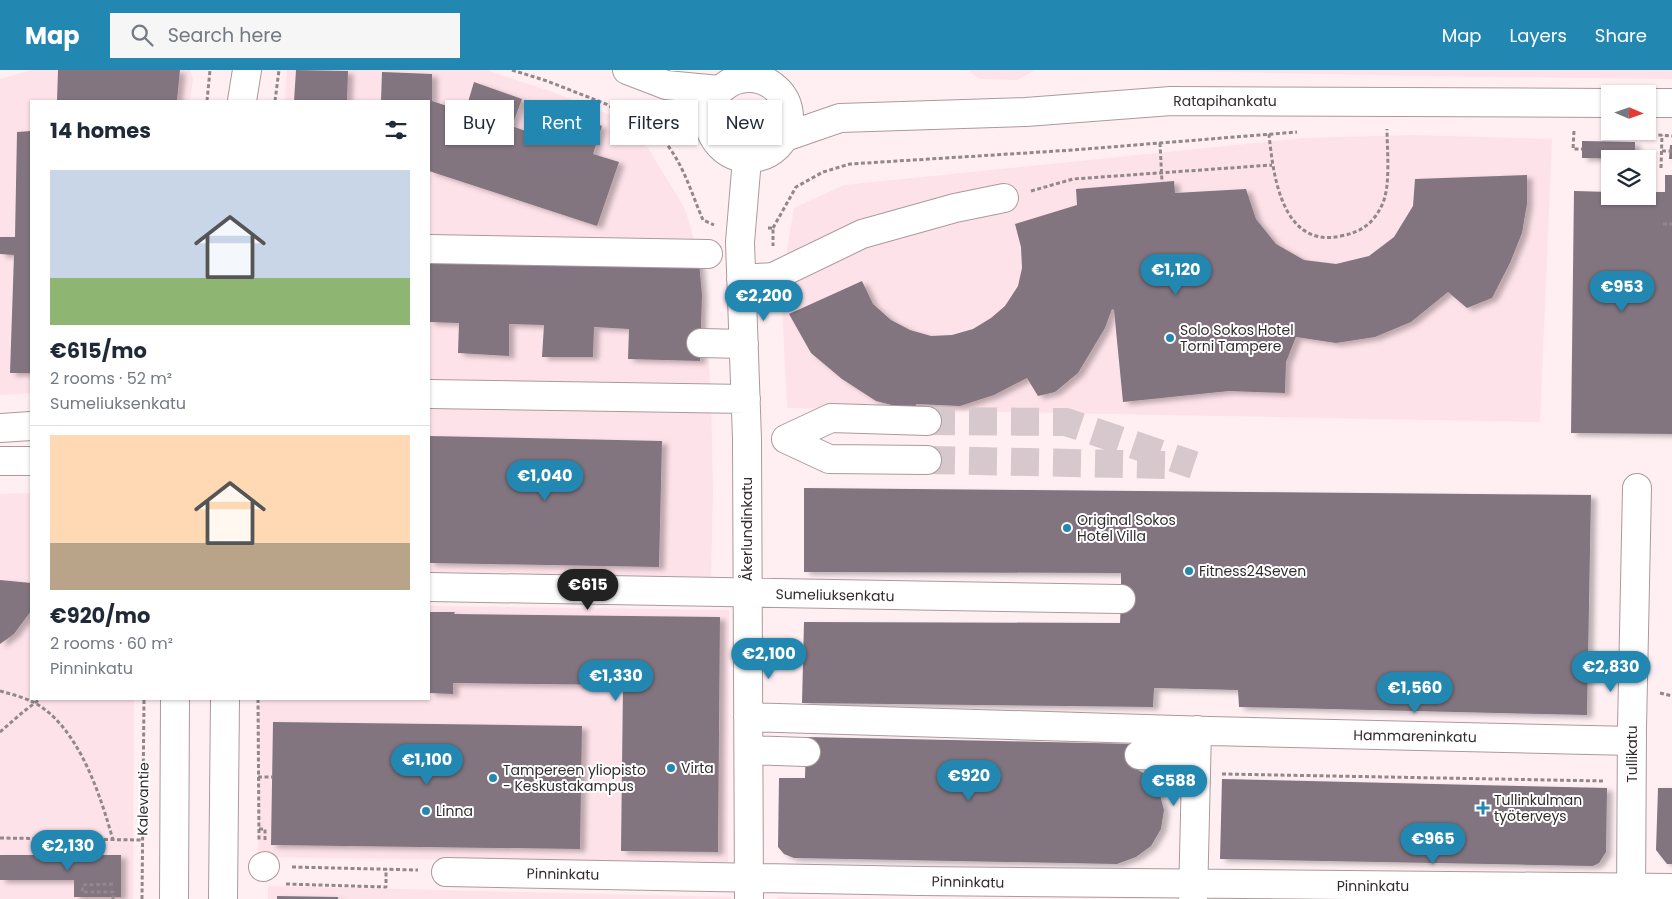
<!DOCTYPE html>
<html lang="en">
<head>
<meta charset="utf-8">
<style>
  body { margin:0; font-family:Poppins,sans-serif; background:#f6f6f7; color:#1f2937; height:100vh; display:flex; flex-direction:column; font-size:19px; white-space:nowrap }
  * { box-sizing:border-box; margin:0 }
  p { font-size:16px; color:#747a83 }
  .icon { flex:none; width:28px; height:28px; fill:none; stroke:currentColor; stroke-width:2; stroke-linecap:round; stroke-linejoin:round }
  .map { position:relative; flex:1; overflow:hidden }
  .side { position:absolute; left:30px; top:30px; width:400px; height:600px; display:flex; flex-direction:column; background:#fff; border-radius:0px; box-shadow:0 1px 4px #0004 }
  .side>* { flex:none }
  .guide { position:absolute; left:445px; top:30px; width:475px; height:45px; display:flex; gap:10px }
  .needle { width:32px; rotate:92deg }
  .buttons { position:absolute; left:1601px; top:15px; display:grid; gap:10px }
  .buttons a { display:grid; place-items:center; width:55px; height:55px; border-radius:0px; background:#fff; box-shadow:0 1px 4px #0004; font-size:25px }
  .price { position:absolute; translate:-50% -42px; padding:0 11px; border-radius:18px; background:#2388b1; color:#fff; font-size:16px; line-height:32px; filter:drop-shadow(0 1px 2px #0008) }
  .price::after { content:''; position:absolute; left:50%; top:30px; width:15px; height:11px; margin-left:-8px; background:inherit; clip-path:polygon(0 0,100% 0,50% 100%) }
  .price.active { background:#222; color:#fff }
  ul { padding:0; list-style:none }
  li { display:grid; align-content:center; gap:10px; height:265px; padding:0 20px }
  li+li { border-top:1px solid #e0e1e3 }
  li span { display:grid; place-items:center; height:155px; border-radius:0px; color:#555 }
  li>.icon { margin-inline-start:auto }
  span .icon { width:90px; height:90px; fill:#fffc; stroke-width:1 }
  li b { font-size:21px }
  h2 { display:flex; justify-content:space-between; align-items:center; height:60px; padding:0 20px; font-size:21px }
  .chip { padding:0 18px; border-radius:0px; background:#fff; box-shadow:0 1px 4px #0004; font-size:18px; line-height:45px }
  .chip.active { background:#2388b1; color:#fff }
  header { display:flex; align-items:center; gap:30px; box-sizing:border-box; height:70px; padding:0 25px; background:#2388b1; color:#fff }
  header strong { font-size:24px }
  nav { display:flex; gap:28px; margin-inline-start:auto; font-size:18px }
  .search { width:350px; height:45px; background:#f6f6f7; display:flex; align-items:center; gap:12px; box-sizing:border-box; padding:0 18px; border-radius:0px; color:#747a83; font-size:19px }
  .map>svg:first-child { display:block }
  .built { fill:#fee2e9 }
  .building { fill:#82757f; filter:url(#shadow) }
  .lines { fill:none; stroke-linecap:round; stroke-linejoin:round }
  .minor-tunnel { stroke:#d6c8cc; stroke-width:28; stroke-dasharray:28 14; stroke-linecap:butt }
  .minor-casing { stroke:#ab999d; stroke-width:30 }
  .major-casing { stroke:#ab999d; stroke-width:30 }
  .path { stroke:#92878a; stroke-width:3; stroke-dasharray:4 2.5; stroke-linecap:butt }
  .minor { stroke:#fff; stroke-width:28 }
  .major { stroke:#fff; stroke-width:28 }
  .poi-dot { fill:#2388b1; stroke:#fff; stroke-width:2 }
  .labels { text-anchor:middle; stroke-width:4; stroke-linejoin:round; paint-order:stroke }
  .street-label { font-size:14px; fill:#332c2e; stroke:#fff }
  .poi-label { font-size:14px; fill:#332c2e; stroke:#fff; text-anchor:start }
</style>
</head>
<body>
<header>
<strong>Map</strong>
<div class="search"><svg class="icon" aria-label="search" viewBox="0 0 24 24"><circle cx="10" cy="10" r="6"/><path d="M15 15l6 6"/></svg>Search here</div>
<nav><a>Map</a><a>Layers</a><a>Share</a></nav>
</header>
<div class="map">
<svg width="1672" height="829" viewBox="0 0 1672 829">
  <defs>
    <filter id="shadow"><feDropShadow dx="5.5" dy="3" stdDeviation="2.5" flood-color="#0004"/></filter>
  </defs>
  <rect width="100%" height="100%" fill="#ffeff3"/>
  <!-- built -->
  <path class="built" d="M32,0h158l3,9 -3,22h-159v292l-31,2v-316z
    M287,0h199l67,22 60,24 35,32 37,61 16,53 10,130 2,101 -2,84 -282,-5v-471h-144z
    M954,0h81l-18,10 -38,-1 -10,-8z
    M1133,0h539v9l-254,-3z
    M1413,65l139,4 -12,283 -753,-14 -6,-121 13,-79 50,-23 460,-47z
    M31,423v206h103l-1,200h-133v-405z
    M429,536l300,4 -1,253 -470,-6 1,-158h170z
    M268,816l463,11v2h-463z
    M778,827l120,2h-120z"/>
  <!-- building -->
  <path class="building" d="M58,0h122l-3,31h-120z
    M296,0l52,1 -1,30h-53z
    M382,2l50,2v27l33,11 9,-30 48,17 -10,27 32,12 10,-29 48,17 -9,28 26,8 -22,64 -168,-55v-70h-48z
    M31,61v242h-21l4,-118 -14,-1v-17h15l2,-105z
    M1582,71l53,1v17l-53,-1z
    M1670,75h2v14h-3z
    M1527,105v29l-5,29 -12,30 -18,35 -25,10 -19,-16 -37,30 -36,15 -39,6 -40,-6 -10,25 -1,31 -56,-2 -106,11 -9,-92 -2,-1 -7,19 -27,45 -23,19 -17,4 -11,-18 -33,17 -34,11 -44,-2 -1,7 -39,-10 -34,-22 -31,-26 -22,-39 73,-33 11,23 18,16 19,10 21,6 21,-1 21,-6 18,-11 14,-12 13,-20 4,-18 -1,-21 -6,-23 62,-19 -1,-16 98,-8 1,12 71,-4 10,30 20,25 28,16 32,4 33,-8 25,-19 19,-31 2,-27z
    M1665,105h7v259l-101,-1 3,-242 36,1v4h38v-4h17z
    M429,184l270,8 3,33 -2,66 -72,-2 1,-30 -35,-2 -1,30h-51l2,-32 -35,-1v32l-51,-3 1,-30 -30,-1z
    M429,366l233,5 -3,126 -230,-4z
    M804,418l787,7 -4,220 -348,-8 -1,-17 -84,-2 -1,19 -351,-4 2,-81 316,1 1,-24v-26l-317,-1z
    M0,510l31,3v28l-17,23 -14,10z
    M429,542h26l-1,2 266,3 -2,235 -97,-1 2,-166 -170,-2v11l-24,-1z
    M273,652l309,4 -2,123 -309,-4z
    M806,667l333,7 -1,26 9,5 12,16 5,19 -3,19 -10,17 -15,11 -19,7 -323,-6 -10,-4 -6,-7 1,-69h26z
    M1222,709l385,9 -1,64 -7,11 -6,3 -373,-7z
    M1658,718h14v76h-5l-11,-14z
    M0,785h121v42h-47v-17h-74z
    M277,826l61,1v2h-61z"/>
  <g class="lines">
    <!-- minor-tunnel -->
    <path class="minor-tunnel" d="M927,351l139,1 128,43
      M927,390l241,5"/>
    <!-- minor casing -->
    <g class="minor-casing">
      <path id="minor" d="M747,89l-7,83 7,197 2,460
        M429,179l279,5
        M741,209l32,-2 89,-43 93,-26 49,-10
        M701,273l43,1
        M429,324l317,5
        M786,369l45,-21 96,3
        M786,369l43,20 98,1
        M429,517l692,12
        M748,647l462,14 422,10
        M749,680l57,2
        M1139,685l57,2
        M263,797l2,-1
        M446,802l474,9 752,7
        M1193,829l4,-169
        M1631,829l1,-171 5,-240"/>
    </g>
    <!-- major casing -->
    <g class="major-casing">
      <path id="major" d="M627,0l39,15 53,5
        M709 48a40 40 0 1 1 80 0a40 40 0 1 1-80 0Z
        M242,31l5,-31
        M1648,33h24
        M785,67l55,-19 186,-6 145,-11 439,2
        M0,358l31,-2
        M0,391h31
        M174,829l1,-200
        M223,829l2,-200"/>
    </g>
    <!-- path -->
    <path class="path" d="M512,0l35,11 59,23 50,29c25,22 34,57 47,87l11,5
      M207,31l3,-31
      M275,31l4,-31
      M1574,61l-1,18h9
      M1613,62l59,4
      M1269,64c4,41 13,115 72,102 20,-4 32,-12 41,-31 9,-19 5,-55 5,-76
      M1160,73l2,39
      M1662,81h10
      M1661,98l1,-33
      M1031,121l42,-12 199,-14
      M1663,154h9
      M768,158h5v18
      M773,158l23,-41 27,-15 27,-8 223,-14 224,-18
      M0,621c11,3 23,6 33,11 45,23 67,92 80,138
      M1660,623l12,3
      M258,629l1,142
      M0,662l23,-20 17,-13
      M1222,704l382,7
      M258,707h14
      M259,759h6v11
      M0,768l142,2
      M292,797l126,3
      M113,814l-30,1 -1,7h31v7
      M286,814l100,3v-18
      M142,829l2,-200"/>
    <!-- minor -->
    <use href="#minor" class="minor"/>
    <!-- major -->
    <use href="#major" class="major"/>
  </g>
  <!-- markers -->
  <g class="poi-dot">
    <circle cx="1170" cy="268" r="5"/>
    <circle cx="1067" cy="458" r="5"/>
    <circle cx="1189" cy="501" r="5"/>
    <circle cx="671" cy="698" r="5"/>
    <circle cx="493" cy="708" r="5"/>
    <path d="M1480.5 730.5h5v5h5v5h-5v5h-5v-5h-5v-5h5z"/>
    <circle cx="426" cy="741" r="5"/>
  </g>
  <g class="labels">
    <!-- street labels -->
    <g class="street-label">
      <text x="1225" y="36">Ratapihankatu</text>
      <text transform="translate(747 459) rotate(-90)" y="5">Åkerlundinkatu</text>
      <text transform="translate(835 525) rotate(1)" y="5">Sumeliuksenkatu</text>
      <text transform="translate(1415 666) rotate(1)" y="5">Hammareninkatu</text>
      <text transform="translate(1632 684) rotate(-90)" y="5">Tullikatu</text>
      <text transform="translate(143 729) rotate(-89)" y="5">Kalevantie</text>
      <text transform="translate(563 804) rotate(1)" y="5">Pinninkatu</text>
      <text transform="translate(968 812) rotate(1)" y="5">Pinninkatu</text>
      <text x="1373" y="821">Pinninkatu</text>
    </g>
    <!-- poi labels -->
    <g class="poi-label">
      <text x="1180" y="265">Solo Sokos Hotel<tspan x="1180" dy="16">Torni Tampere</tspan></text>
      <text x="1077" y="455">Original Sokos<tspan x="1077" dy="16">Hotel Villa</tspan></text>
      <text x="1199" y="506">Fitness24Seven</text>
      <text x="681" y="703">Virta</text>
      <text x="503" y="705">Tampereen yliopisto<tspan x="503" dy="16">- Keskustakampus</tspan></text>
      <text x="1494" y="735">Tullinkulman<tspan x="1494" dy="16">työterveys</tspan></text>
      <text x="436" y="746">Linna</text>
    </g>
  </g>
</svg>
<div class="buttons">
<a><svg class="needle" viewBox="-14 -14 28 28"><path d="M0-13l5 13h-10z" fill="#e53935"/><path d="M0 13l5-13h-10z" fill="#747a83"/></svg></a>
<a><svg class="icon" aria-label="layers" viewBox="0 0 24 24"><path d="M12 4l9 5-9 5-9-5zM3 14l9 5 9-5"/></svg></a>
</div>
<b class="price" style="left:1176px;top:226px">€1,120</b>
<b class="price" style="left:1622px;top:243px">€953</b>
<b class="price" style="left:764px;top:252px">€2,200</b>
<b class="price" style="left:545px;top:432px">€1,040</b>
<b class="price active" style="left:588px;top:541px">€615</b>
<b class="price" style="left:769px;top:610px">€2,100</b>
<b class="price" style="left:1611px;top:623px">€2,830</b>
<b class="price" style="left:616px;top:632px">€1,330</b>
<b class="price" style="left:1415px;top:644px">€1,560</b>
<b class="price" style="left:427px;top:716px">€1,100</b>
<b class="price" style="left:969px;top:732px">€920</b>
<b class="price" style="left:1174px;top:737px">€588</b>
<b class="price" style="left:1433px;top:795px">€965</b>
<b class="price" style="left:68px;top:802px">€2,130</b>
<div class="guide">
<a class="chip">Buy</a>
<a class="chip active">Rent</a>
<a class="chip">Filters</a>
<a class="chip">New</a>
</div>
<section class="side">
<h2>14 homes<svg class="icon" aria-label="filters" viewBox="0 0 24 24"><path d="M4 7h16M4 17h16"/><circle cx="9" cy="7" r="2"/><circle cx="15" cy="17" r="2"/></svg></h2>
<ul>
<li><span style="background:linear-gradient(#c9d6e8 70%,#8fb573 0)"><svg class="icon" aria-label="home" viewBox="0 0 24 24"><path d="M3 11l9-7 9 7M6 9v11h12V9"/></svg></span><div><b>€615/mo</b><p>2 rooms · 52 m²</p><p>Sumeliuksenkatu</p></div></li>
<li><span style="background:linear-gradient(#ffd9b3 70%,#b9a48a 0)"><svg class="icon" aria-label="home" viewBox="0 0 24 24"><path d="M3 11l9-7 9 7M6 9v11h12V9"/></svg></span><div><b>€920/mo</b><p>2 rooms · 60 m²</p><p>Pinninkatu</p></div></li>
</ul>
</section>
</div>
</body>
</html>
